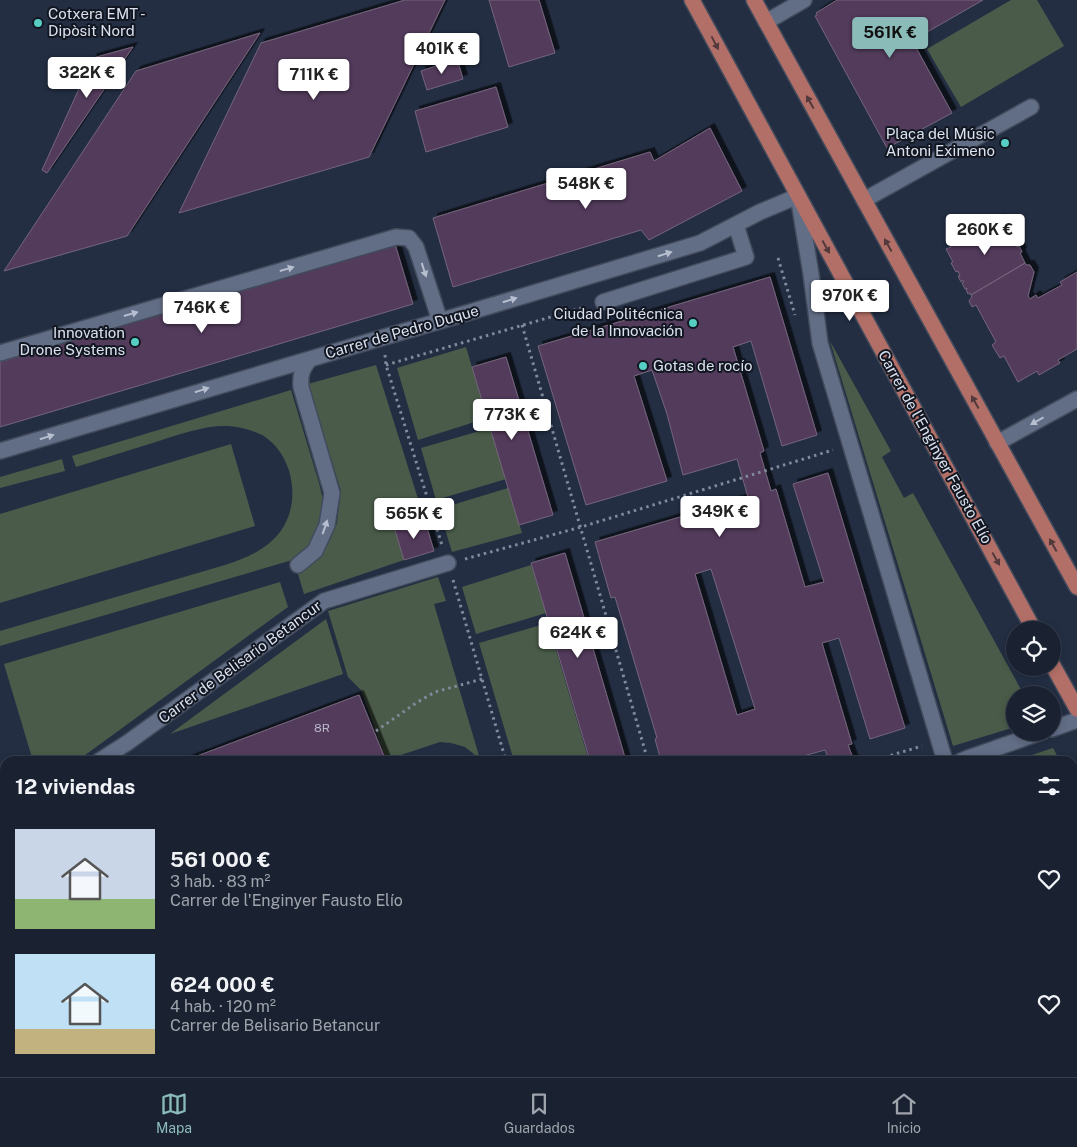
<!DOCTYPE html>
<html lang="es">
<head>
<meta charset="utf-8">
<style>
  body { margin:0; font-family:"Public Sans",sans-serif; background:#272f3e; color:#f1f3f6; height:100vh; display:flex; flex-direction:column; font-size:19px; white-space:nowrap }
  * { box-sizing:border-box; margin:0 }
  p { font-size:16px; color:#9fa4ac }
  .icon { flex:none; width:28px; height:28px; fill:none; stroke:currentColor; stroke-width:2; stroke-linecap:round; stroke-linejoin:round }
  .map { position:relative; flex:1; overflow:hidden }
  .details { position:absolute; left:0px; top:756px; width:1078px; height:321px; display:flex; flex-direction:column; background:#1a2232; border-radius:15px 15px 0 0; box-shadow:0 2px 8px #0003,0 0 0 1px #383f4d }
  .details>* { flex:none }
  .fabs { position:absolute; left:1006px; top:621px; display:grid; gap:10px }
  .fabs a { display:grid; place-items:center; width:55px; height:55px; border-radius:50%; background:#1a2232; box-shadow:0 2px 8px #0003,0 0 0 1px #383f4d; font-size:25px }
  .price { position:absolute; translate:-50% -42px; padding:0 11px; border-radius:5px; background:#fff; color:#222; font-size:16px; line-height:32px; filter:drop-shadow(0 1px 2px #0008) }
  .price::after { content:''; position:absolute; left:50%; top:30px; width:15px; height:11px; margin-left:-8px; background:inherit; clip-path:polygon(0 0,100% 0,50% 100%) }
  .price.current { background:#8bbbb9; color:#111 }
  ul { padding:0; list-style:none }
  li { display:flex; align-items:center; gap:15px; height:125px; padding:0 15px }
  li span { display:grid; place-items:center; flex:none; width:140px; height:100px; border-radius:0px; color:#555 }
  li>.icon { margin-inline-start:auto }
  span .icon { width:60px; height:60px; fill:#fffc; stroke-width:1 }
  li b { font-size:21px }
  h2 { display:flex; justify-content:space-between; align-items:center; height:60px; padding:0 15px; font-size:21px }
  .tab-bar { display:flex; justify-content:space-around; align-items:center; height:70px; border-top:1px solid #383f4d; background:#1a2232; font-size:14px; color:#9fa4ac }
  .tab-bar a { display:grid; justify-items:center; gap:2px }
  .tab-bar .current { color:#8bbbb9 }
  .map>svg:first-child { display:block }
  .green { fill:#4a5c49 }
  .building { fill:#533b5b; stroke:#75657c; fill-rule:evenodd; filter:url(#shadow) }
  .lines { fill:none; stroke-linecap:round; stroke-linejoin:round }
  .minor-casing { stroke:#424b5c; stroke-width:18 }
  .major-casing { stroke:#424b5c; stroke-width:18 }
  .path { stroke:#818a9b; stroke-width:3; stroke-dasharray:2.5 4; stroke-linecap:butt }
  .minor { stroke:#626e86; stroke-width:15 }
  .major { stroke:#b26f67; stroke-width:15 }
  .tram { stroke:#a6afbe; stroke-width:1 }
  .oneway { fill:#523a3c }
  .oneway2 { fill:#b6bed0 }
  .poi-dot { fill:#56cec3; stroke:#121620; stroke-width:2 }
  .labels { text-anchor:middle; stroke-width:4; stroke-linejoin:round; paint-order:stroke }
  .number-label { font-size:12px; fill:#b8b8ca }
  .poi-label { font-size:15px; fill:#dae1ef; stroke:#121620; text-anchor:end }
  .street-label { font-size:15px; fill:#dae1ef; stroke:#121620 }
</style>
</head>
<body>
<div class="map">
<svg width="1077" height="1077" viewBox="0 0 1077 1077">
  <defs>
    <filter id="shadow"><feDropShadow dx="4.5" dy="-4.5" stdDeviation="0" flood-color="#0009"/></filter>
  </defs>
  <rect width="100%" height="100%" fill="#232e43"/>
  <!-- green -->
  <path class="green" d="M1011,0h26l27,46 -103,61 -34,-58z
    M830,341l61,110 -9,6 22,41 9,-5 111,202h-9v32l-62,19z
    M466,347l21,71 -69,22 -21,-72z
    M376,365l49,156 -30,9 9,30 -100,34 -6,-20 31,-32 8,-19 4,-32 -33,-107z
    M291,390l28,93 4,17 -4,22 -9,21 -11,15 -299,88v-15l225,-66c21,-7 41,-15 55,-33 22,-29 14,-78 -18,-97 -10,-5 -25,-9 -37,-9 -22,0 -45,8 -66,15 -28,9 -56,17 -83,26l-4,-11z
    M490,428l16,51 -70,21 -15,-52z
    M231,444l24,82 -255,77v-89z
    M62,459l3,12 -65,17v-11z
    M508,488l14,45 -70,19 -13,-43z
    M531,565l15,48 -70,21 -14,-47z
    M438,577l8,24 -12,3 46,155 -15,-12 -14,-4 -11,-1 -54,18 -25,-70 -13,-13 -20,-66z
    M280,582l8,25 -211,154h-44l-29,-97z
    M326,619l17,55 -173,60z
    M548,623l41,138h-75l-35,-118z
    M1053,748l7,13h-46z
    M1072,785l5,8v137l-4,1z
    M43,1072l69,1 1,4h-74z"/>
  <!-- building -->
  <path class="building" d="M405,0h40l-76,157 -190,56 82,-170z
    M489,0h50l16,53 -46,14z
    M837,0h146l-68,39 -1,5 38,69 -65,35 -72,-132 2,-1 -1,-2z
    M260,33l-133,203 -123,35 132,-200z
    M133,47l-86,126 -5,-3 51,-112z
    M457,59l6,20 -36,11 -6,-19z
    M496,87l12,40 -82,25 -11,-41z
    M710,128l32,63 -93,49 -8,-10 -188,57 -20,-69 217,-66 4,9z
    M1001,218l6,11 2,-1 3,6 -2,1 7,12 2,-1 3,6 -2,1 5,10 -54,32 -1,-2 -2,1 -2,-5h1v-1l-2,1 -3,-6 2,-1 -1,-2 -2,2 -3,-6h2l-2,-5 -2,1 -5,-9 2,-1 -7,-13 5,-2 -1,-2 8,-5 1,2 7,-4 -1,-1 6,-4v2l4,-2 -1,-2 6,-3 1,1 6,-3 -1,-2 9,-5 1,2z
    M395,244l18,60 -413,123v-65z
    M1025,263l1,2h4l4,7 -6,24 2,3 6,-4 2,3 24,-13 -2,-3 17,-10v77l-19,11 2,3 -21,12 -2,-4 -19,11 -14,-26 -4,2 -8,-13 4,-3 -20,-37 -4,2 -3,-6 3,-4 -1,-2z
    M770,277l47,158 -35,11 -31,-105 -18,6 31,104 -4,2 11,38 5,-2 29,98 19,-5 -31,-98 35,-11 77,255 -35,11 -31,-101 -17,5 30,101 -4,1 6,16h-25l-4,-11 -40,11h-124l-6,-22 2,-1 -42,-141 -4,1 -16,-56 153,-45 -11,-38 -54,16 -16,-61 -15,-44 -18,6 33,105 -81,24 -48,-159zM711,569l44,140 -18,6 -42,-141z
    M506,357l47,158 -34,10 -47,-158z
    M425,521l9,30 -30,9 -9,-30z
    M565,553l61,208h-36l-59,-198z
    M359,695l27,66h-202z
    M5,860v80l-5,3v-81z
    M5,985v83l-5,5v-83z
    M216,1072h266l-16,5h-249z"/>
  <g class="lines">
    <!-- minor casing -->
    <g class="minor-casing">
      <path id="minor" d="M766,22l38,-22
        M864,200l167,-93
        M603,302l143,-45 -10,-32
        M0,353l396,-116 13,1 7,9 24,74
        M997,443l80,-44
        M0,451l381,-113 59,-17 260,-78 60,-31 38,-16 13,78 9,69 125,418
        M298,565l17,-14 12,-26 5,-32 -31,-106c-1,-13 1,-18 9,-28
        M1052,729l25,-9
        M99,761l28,-18 197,-142 124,-38
        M961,761l7,-3 74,-26
        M0,823l5,-3"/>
    </g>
    <!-- major casing -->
    <g class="major-casing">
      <path id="major" d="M692,0l342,630
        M754,0l323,587
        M1052,664l25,45
        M1072,1008l5,-1
        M841,1077l15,-5"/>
    </g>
    <!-- path -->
    <path class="path" d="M778,258l17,57
      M522,325l126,436
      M385,355l1,10 56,180
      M386,365l199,-58
      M465,559l116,-32 252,-77
      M453,580l53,181
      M376,731l40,-28 19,-11 47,-13
      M872,761l50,-15
      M1072,958l5,-1
      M598,1072l1,5
      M677,1077l15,-5"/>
    <!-- minor -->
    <use href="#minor" class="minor"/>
    <!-- major -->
    <use href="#major" class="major"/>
    <!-- tram -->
    <path class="tram" d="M1072,1061l5,-2
      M989,1077l15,-5
      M1035,1077l15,-5"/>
  </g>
  <!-- one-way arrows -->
  <defs><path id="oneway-solid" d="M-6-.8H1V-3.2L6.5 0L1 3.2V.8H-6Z" transform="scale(1.25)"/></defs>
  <g class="oneway">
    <use href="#oneway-solid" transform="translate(715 43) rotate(62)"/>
    <use href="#oneway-solid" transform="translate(810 102) rotate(-119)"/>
    <use href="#oneway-solid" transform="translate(888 245) rotate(-119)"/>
    <use href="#oneway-solid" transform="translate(826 247) rotate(61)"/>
    <use href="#oneway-solid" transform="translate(975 402) rotate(-119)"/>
    <use href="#oneway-solid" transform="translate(1053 545) rotate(-119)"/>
    <use href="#oneway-solid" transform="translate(996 559) rotate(61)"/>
  </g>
  <g class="oneway2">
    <use href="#oneway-solid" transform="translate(665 254) rotate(-17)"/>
    <use href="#oneway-solid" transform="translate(287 269) rotate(-16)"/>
    <use href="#oneway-solid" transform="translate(424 270) rotate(72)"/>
    <use href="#oneway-solid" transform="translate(510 300) rotate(-17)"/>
    <use href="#oneway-solid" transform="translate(131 314) rotate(-16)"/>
    <use href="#oneway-solid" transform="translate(202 390) rotate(-17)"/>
    <use href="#oneway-solid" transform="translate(1037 421) rotate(151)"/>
    <use href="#oneway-solid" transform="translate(47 437) rotate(-17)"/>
    <use href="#oneway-solid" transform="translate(325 527) rotate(-71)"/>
  </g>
  <!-- markers -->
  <g class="poi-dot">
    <circle cx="38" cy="23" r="5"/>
    <circle cx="1005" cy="143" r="5"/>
    <circle cx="693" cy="323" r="5"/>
    <circle cx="135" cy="342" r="5"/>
    <circle cx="643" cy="366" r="5"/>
  </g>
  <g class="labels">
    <!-- number labels -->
    <g class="number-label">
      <text x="322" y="732">8R</text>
    </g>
    <!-- poi labels -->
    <g class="poi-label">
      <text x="48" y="19" text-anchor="start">Cotxera EMT -<tspan x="48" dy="17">Dipòsit Nord</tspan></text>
      <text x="995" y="139">Plaça del Músic<tspan x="995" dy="17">Antoni Eximeno</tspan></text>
      <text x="683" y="319">Ciudad Politécnica<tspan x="683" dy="17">de la Innovación</tspan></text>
      <text x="125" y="338">Innovation<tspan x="125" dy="17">Drone Systems</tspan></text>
      <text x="653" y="371" text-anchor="start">Gotas de rocío</text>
    </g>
    <!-- street labels -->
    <g class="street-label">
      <text transform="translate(402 332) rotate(-16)" y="5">Carrer de Pedro Duque</text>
      <text transform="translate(935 447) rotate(61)" y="5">Carrer de l'Enginyer Fausto Elío</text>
      <text transform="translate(240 662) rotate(-36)" y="5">Carrer de Belisario Betancur</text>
    </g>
  </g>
</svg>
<div class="fabs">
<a><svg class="icon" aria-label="locate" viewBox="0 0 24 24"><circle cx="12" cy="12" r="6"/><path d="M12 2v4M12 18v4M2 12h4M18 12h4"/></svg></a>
<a><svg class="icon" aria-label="layers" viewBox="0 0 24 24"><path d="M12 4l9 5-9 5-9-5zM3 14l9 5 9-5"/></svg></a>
</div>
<b class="price current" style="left:890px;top:59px">561K €</b>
<b class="price" style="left:442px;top:75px">401K €</b>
<b class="price" style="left:87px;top:99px">322K €</b>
<b class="price" style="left:314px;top:101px">711K €</b>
<b class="price" style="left:586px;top:210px">548K €</b>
<b class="price" style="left:985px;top:256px">260K €</b>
<b class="price" style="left:850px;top:322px">970K €</b>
<b class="price" style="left:202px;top:334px">746K €</b>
<b class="price" style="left:512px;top:441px">773K €</b>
<b class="price" style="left:720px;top:538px">349K €</b>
<b class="price" style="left:414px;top:540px">565K €</b>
<b class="price" style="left:578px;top:659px">624K €</b>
<section class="details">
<h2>12 viviendas<svg class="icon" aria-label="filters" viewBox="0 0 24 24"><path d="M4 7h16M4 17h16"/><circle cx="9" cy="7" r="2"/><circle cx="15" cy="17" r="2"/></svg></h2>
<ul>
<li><span style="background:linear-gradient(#c9d6e8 70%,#8fb573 0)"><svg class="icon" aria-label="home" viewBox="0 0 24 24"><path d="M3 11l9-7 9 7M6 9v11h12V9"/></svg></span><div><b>561 000 €</b><p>3 hab. · 83 m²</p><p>Carrer de l'Enginyer Fausto Elío</p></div><svg class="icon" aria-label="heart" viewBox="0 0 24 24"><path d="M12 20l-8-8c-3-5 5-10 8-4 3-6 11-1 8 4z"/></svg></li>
<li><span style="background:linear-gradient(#bfe0f5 75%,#c2b280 0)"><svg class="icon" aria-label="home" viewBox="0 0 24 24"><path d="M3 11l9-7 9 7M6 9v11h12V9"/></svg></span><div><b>624 000 €</b><p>4 hab. · 120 m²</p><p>Carrer de Belisario Betancur</p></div><svg class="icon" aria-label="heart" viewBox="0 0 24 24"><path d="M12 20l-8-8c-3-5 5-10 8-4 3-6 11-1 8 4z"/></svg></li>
</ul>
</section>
</div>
<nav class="tab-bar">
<a class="current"><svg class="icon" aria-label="map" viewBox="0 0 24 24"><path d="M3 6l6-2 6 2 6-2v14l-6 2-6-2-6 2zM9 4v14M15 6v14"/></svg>Mapa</a>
<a><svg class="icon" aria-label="saved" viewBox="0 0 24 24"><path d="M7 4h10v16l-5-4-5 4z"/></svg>Guardados</a>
<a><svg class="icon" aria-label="home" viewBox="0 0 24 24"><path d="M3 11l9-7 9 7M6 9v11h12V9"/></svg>Inicio</a>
</nav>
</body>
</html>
